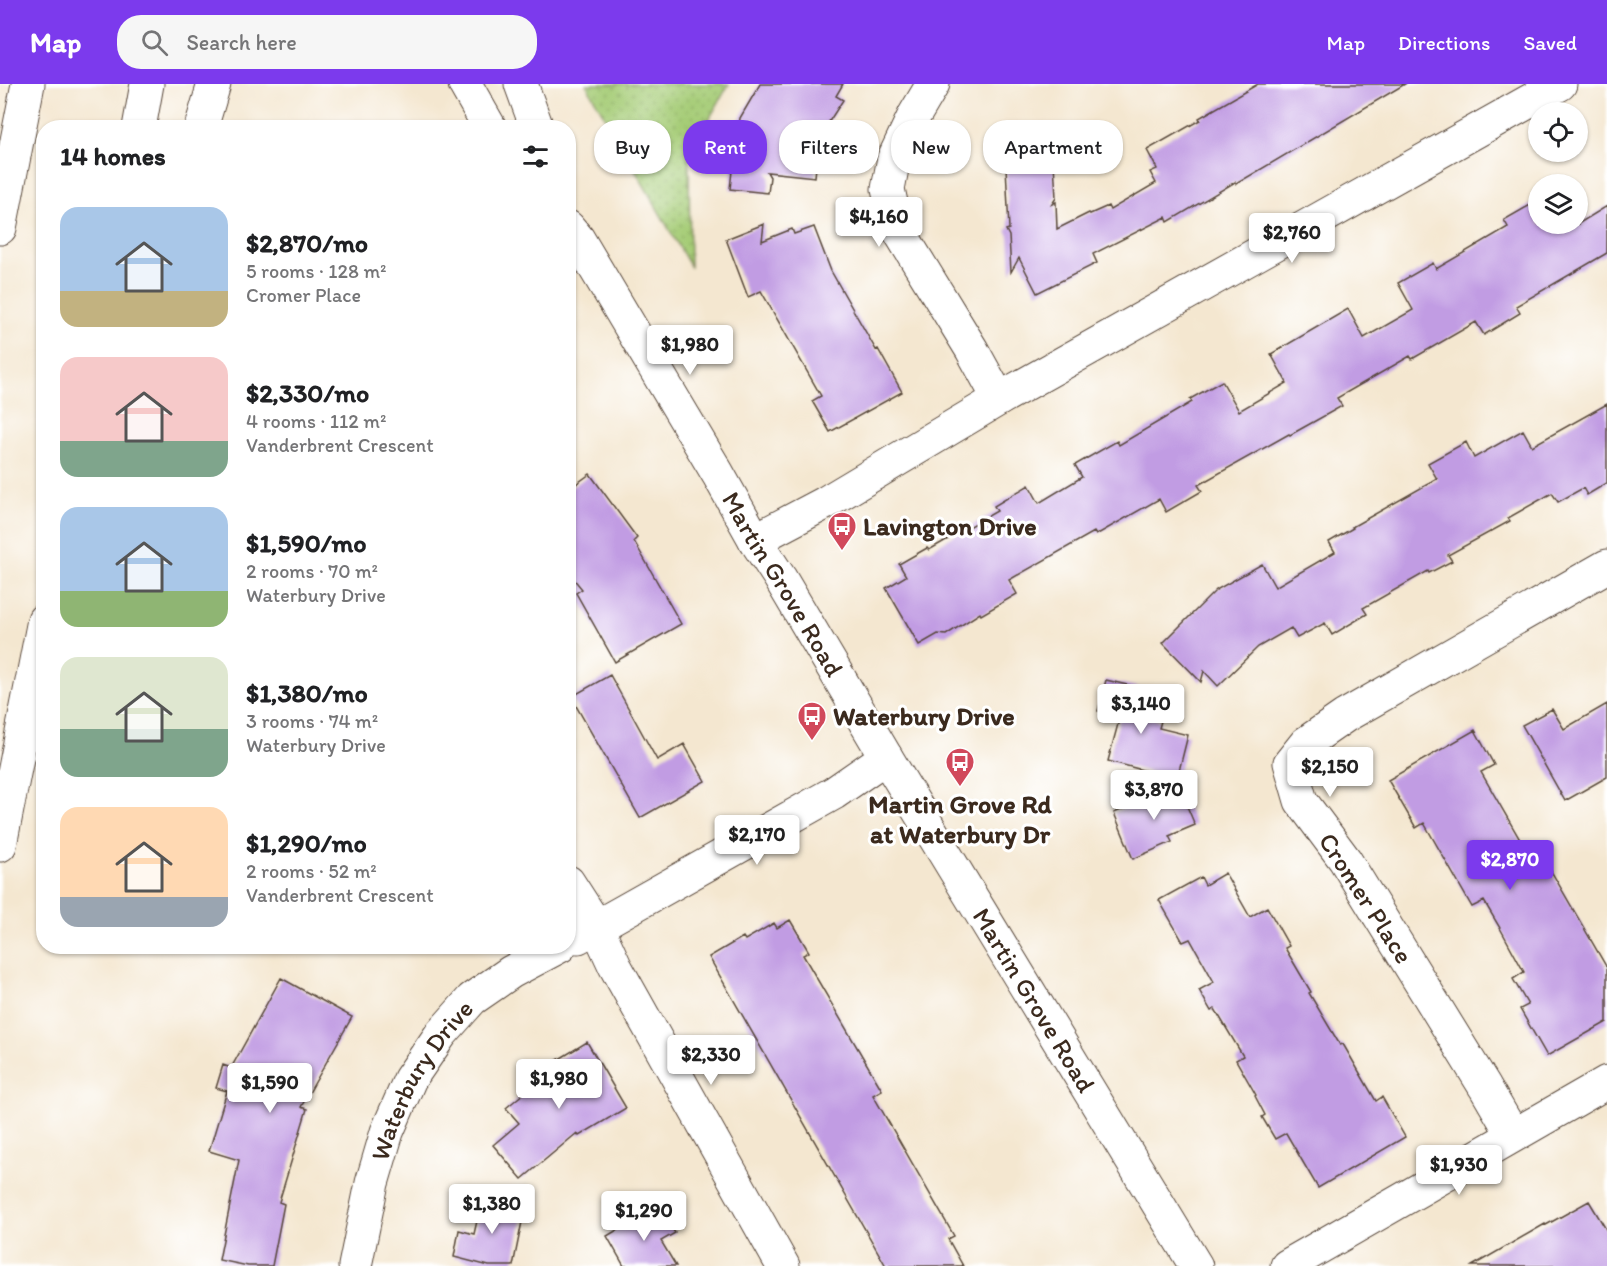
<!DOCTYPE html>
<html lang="en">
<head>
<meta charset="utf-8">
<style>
  body { margin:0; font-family:Itim,sans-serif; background:#f6f6f6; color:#202124; height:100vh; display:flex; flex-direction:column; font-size:22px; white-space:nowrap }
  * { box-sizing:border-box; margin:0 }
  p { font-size:20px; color:#757577 }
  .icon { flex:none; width:33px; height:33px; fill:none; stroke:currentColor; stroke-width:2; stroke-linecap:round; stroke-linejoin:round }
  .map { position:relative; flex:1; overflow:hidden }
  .details { position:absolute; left:36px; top:36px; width:540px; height:834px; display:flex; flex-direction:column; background:#fff; border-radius:24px; box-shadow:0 2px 4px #0004 }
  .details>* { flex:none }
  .guide { position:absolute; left:594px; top:36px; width:570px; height:54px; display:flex; gap:12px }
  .tools { position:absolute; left:1528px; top:18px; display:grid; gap:12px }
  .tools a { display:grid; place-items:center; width:60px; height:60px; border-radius:50%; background:#fff; box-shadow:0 2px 4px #0004; font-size:30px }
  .price { position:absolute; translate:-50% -51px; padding:0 14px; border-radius:6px; background:#fff; color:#222; font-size:20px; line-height:39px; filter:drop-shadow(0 2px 3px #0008) }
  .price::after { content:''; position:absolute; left:50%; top:36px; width:18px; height:14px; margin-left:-9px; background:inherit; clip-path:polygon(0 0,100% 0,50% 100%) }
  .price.active { background:#7c3aed; color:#fff }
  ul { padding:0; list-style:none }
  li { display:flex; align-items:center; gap:18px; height:150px; padding:0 24px }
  li span { display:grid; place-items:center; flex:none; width:168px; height:120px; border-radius:18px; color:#555 }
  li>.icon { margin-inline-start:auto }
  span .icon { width:72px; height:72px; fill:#fffc; stroke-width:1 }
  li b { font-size:26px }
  h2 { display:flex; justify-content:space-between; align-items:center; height:72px; padding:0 24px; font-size:26px }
  .pill { padding:0 21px; border-radius:24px; background:#fff; box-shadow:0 2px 4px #0004; font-size:21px; line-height:54px }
  .pill.active { background:#7c3aed; color:#fff }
  header { display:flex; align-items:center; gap:36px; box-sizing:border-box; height:84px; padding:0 30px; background:#7c3aed; color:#fff }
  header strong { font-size:28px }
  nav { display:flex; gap:33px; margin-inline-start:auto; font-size:21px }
  .search { width:420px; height:54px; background:#f6f6f6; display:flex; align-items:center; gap:15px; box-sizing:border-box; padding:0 21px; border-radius:24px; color:#757577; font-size:22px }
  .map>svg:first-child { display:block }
  .park { fill:url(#park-dots); stroke:#707b4a; stroke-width:1.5 }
  .building { fill:#c19ce3 }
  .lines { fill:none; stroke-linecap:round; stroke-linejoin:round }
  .minor-casing { stroke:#574639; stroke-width:35 }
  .major-casing { stroke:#574639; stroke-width:35 }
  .highway-casing { stroke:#574639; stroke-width:35 }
  .minor { stroke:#fff; stroke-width:33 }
  .major { stroke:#fff; stroke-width:33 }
  .highway { stroke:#fff; stroke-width:33 }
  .labels { text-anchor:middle; stroke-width:6; stroke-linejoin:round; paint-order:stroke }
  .poi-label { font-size:26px; font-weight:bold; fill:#3b2a1e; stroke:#fff; text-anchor:start }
  .street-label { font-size:26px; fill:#3b2a1e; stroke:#fff }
</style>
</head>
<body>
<header>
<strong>Map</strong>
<div class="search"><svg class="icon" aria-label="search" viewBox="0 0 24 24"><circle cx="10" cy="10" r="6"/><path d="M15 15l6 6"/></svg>Search here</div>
<nav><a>Map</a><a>Directions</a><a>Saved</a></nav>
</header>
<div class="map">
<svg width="1607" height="1182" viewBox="0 0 1607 1182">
  <defs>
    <pattern id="park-dots" width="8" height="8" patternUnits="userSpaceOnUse" patternTransform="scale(1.5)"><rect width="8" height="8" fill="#a5cc76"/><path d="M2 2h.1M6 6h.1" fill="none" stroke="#8faf66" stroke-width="1.8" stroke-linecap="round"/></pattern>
  </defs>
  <rect width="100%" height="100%" fill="#fff"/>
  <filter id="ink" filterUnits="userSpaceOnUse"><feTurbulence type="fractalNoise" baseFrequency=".0167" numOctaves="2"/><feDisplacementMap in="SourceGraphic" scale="12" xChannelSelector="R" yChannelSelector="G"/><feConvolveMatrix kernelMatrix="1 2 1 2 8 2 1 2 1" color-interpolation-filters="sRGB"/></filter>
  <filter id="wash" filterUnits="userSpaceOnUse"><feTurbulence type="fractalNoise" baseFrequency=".008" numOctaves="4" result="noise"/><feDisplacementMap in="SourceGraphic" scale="24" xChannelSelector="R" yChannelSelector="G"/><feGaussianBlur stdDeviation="1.35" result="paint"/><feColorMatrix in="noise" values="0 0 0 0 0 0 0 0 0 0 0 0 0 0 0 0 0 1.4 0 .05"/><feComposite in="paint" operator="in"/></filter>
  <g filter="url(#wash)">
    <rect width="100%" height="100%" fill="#f4e7d0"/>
    <!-- park -->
    <path class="park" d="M586,0h143l-40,71 1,111z"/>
    <g id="blocks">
      <!-- building -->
      <path class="building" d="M760,0h83l-7,12 7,4 -24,37 -4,40 -48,-5 3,5 -2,16 -38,-4 7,-64 2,1 1,-8z
        M1258,0h147l-169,100 -1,-2 -67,40 -2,-5 -73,37 4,9 -60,30 -18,-35 -8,14 -2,-36 -3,-6 3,-1 -4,-83h11l-1,-17 37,-2 4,71 -4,6 4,-2 1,27 32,-16 1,1 18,-8 2,4 46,-27 -6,-11 7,-3 -10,-19 53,-30 -1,-2z
        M1539,116v24h39l29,-18v47l-91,53 4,7 -36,22 -8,-13 -64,37 -2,-3 -73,42 5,8 -52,29 -1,-1 -91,51 4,6 -36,21 -7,-13 -63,36 -2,-3 -85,48 8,14 -36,21 -1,-2 -34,22 -8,-1 -19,11 -33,-57 20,-12 -7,-12 28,-16 2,2 68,-39 -3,-5 35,-21 10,18 43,-26 -7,-12 42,-24 2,4 73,-43 -2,-3 32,-18 17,30 48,-28 -16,-29 77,-45 16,29 49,-28 -15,-27 35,-20 3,6 72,-42 -4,-7z
        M764,140l-2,17 30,-12 2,5 20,-7 17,44 45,79 2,-1 24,43 -72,40 -18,-31 9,-5 -60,-105 -13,6 -22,-58z
        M1607,320v79l-20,12 -4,-7 -25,14 -6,-9 -44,25 2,3 -62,34 4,6 -23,12 -1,-2 -65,37 4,6 -35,21 -7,-12 -28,15 -6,-10 -33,19 -40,39 -14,-15 -3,11 -38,-39 53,-53 46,-26 13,23 60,-35 -6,-10 24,-14 -1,-1 85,-48 -9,-16 38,-21 8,16 49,-28 9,16z
        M590,390l47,64 -3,3 47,83 -66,38 -39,-69 6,-4 -14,-17v-82z
        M610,591l47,85 27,-16 21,37 -65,37 -69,-121z
        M1106,596l38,9 -22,22 39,10 -2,7 29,7 -11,44 -69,-18 13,-48 -4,3 -19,-5z
        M1607,620v73l-42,24 -43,-76 30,-16 12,20z
        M1475,646l19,35 -13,7 45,78 10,-5 71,123v54l-60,34 -27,-47 8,-4 -15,-26 11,-7 -24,-44 -16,-27 -12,6 -48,-84 -8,5 -28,-48z
        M1178,701l17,40 -26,11 3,6 -39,17 -19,-46z
        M1225,789l25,44 17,-10 22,39 -4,2 26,44 -2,1 31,52 3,-1 33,57 6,-4 23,40 -87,51 -32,-55 -11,6 -13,-22 3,-2 -10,-19 1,-1 -20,-35 7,-4 -28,-47 -4,2 -12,-21 15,-8 -24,-43 -7,3 -24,-42 42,-23 4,8z
        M790,836l19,32 -6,3 79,135 -9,5 81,141 -6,3 15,27h-77l-177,-309 34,-20 2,3 29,-17 3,5z
        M281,894l71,39 -51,90 6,2 -28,93 5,2 -12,62h-24l-29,-6 20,-100 -30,-9 18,-60 -11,-3 7,-23 8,3z
        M587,958l39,66 -47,28 -2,-3 -55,46 -29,-34 26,-22 -13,-15 48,-40 -3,-4z
        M482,1115l43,8 -12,59h-24l-35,-9 5,-27 15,4z
        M1589,1117l18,30v35h-135l73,-42 1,1z
        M660,1125l15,24 -14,8 15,25h-52l-17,-30 37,-22 2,3z"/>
    </g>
  </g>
  <g filter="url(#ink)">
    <use href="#blocks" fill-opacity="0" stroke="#574639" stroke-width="1.5"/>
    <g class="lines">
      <!-- minor casing -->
      <g class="minor-casing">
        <g id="minor">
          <path d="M933,0l-19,32 -20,42 -6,31 8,37 76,124 27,49"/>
          <path d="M755,456l70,-37 174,-104 561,-315"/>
          <path d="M568,798l29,45 18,39 168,300"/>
          <path d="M578,853l256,-144 52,-36"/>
          <path d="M1513,1051l-28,-48 -140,-227 -44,-59 -11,-38 16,-20 39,-27 262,-150"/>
          <path id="s1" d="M355,1182l17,-83 15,-51 23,-53 31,-45 31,-35 39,-27 49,-26"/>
          <path d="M1287,1182l320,-184"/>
        </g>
      </g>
      <!-- major casing -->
      <g class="major-casing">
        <g id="major">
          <path d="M465,0l25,44"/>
          <path d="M521,0l16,44"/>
          <path id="s2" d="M568,143l10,12 140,235 37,66 25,38 106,179 310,509"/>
        </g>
      </g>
      <!-- highway casing -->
      <g class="highway-casing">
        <path id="highway" d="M139,44l8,-44
          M201,44l13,-44
          M0,144l28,-144
          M0,761l44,-225"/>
      </g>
      <!-- minor -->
      <use href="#minor" class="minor"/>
      <!-- major -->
      <use href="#major" class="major"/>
      <!-- highway -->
      <use href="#highway" class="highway"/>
    </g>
  </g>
  <!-- icons -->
  <defs>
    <g id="bus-pin" transform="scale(1.5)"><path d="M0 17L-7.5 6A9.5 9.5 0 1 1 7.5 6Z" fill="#d1495b" stroke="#fff"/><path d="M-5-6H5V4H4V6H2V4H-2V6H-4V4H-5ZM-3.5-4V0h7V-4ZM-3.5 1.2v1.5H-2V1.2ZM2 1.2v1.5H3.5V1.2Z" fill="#fff"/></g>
  </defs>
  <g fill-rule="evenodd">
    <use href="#bus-pin" x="842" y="442"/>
    <use href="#bus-pin" x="812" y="632"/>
    <use href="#bus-pin" x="960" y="678"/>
  </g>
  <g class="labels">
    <!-- poi labels -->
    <g class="poi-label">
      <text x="863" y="451">Lavington Drive</text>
      <text x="833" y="641">Waterbury Drive</text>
      <text x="960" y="729" text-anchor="middle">Martin Grove Rd<tspan x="960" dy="30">at Waterbury Dr</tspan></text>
    </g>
    <!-- street labels -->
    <g class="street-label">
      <text dy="9" stroke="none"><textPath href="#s2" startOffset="417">Martin Grove Road</textPath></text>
      <text transform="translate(1366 814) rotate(57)" y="9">Cromer Place</text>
      <text dy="9" stroke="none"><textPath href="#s2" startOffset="903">Martin Grove Road</textPath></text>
      <text dy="9" stroke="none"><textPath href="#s1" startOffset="200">Waterbury Drive</textPath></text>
    </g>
  </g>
</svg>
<div class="tools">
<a><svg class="icon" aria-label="locate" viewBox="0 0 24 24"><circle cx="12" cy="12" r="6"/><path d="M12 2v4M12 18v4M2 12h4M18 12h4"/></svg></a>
<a><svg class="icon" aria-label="layers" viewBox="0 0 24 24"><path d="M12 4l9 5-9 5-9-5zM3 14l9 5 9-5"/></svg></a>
</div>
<b class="price" style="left:879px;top:164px">$4,160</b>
<b class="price" style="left:1292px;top:180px">$2,760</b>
<b class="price" style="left:690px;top:292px">$1,980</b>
<b class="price" style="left:1141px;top:651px">$3,140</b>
<b class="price" style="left:1330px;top:714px">$2,150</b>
<b class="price" style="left:1154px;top:737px">$3,870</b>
<b class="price" style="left:757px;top:782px">$2,170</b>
<b class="price active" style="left:1510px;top:807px">$2,870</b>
<b class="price" style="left:711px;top:1002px">$2,330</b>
<b class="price" style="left:559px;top:1026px">$1,980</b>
<b class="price" style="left:270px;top:1030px">$1,590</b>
<b class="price" style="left:1459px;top:1112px">$1,930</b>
<b class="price" style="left:492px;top:1151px">$1,380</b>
<b class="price" style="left:644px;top:1158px">$1,290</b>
<div class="guide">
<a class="pill">Buy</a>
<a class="pill active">Rent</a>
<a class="pill">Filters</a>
<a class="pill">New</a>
<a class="pill">Apartment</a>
</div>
<section class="details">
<h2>14 homes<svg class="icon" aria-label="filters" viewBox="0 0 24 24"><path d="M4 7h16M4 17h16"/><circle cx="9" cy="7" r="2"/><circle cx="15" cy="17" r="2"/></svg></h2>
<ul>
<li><span style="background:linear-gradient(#a9c7e8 70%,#c2b280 0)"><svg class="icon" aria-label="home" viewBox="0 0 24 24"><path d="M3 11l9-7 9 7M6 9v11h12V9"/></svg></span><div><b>$2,870/mo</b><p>5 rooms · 128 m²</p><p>Cromer Place</p></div></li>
<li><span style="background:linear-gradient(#f6c9c9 70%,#7fa58c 0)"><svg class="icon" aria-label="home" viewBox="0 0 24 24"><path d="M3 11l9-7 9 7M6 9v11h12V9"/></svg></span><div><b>$2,330/mo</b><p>4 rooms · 112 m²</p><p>Vanderbrent Crescent</p></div></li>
<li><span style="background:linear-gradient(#a9c7e8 70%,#8fb573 0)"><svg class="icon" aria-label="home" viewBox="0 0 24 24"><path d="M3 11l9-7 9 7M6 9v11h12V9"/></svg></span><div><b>$1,590/mo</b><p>2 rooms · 70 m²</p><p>Waterbury Drive</p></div></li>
<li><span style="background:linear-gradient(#dfe7d0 60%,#7fa58c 0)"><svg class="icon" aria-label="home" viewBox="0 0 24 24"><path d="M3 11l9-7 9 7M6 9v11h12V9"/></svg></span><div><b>$1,380/mo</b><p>3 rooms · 74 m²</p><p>Waterbury Drive</p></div></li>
<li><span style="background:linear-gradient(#ffd9b3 75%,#9aa5b1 0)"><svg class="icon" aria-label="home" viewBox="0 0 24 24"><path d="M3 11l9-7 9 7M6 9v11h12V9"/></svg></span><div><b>$1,290/mo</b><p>2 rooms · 52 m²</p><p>Vanderbrent Crescent</p></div></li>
</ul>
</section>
</div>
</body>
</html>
